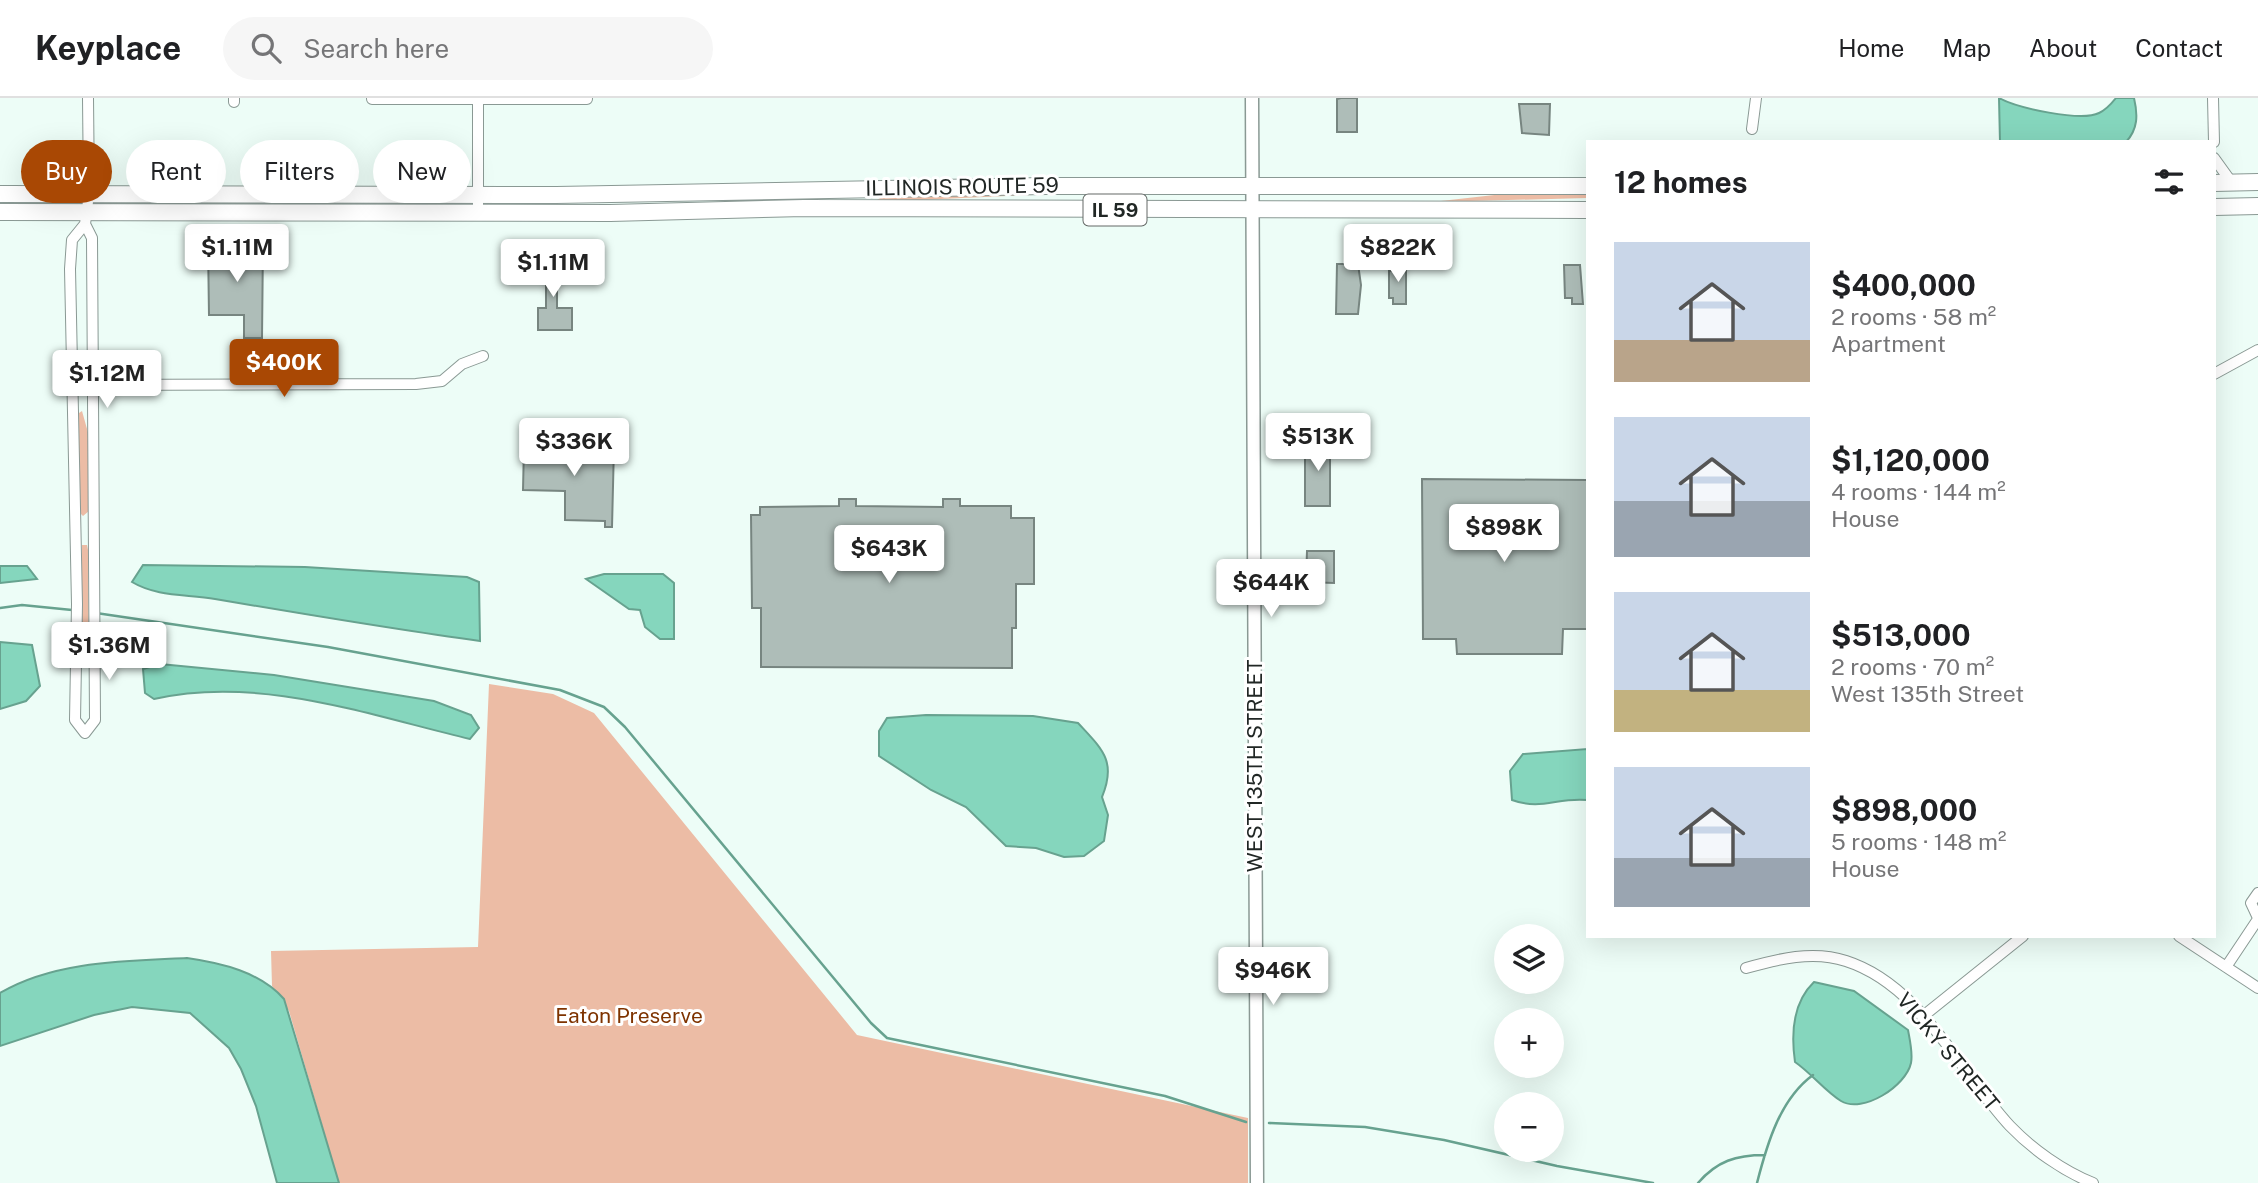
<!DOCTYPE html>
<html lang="en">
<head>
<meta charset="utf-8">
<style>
  body { margin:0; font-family:"Public Sans",sans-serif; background:#f6f6f6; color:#202124; height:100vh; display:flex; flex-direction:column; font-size:26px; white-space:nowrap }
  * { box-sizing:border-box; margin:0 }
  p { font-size:23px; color:#757577 }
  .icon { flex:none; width:38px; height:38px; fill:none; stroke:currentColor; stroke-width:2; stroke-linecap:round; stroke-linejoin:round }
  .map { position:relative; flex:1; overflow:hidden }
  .drawer { position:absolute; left:1586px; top:42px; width:630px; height:798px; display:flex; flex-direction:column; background:#fff; border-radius:0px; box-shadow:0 7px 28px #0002 }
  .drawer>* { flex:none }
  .hud { position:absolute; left:21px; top:42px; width:665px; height:63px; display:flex; gap:14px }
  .controls { position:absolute; left:1494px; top:826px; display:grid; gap:14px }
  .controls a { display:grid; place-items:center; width:70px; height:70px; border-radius:50%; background:#fff; box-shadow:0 7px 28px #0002; font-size:35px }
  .price { position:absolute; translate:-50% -60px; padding:0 16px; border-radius:7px; background:#fff; color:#222; font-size:23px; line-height:46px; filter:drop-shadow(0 2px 4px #0008) }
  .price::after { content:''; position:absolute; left:50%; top:42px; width:21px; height:16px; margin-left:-10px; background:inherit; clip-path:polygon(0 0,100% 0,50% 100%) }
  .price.active { background:#a94804; color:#fff }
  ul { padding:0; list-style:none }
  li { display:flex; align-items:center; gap:21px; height:175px; padding:0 28px }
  li span { display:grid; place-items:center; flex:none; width:196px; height:140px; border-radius:0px; color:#555 }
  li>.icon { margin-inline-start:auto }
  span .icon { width:84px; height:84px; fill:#fffc; stroke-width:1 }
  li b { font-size:30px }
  h2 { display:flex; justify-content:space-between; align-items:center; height:84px; padding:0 28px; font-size:30px }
  .pill { padding:0 24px; border-radius:32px; background:#fff; box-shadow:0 7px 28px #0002; font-size:24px; line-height:63px }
  .pill.active { background:#a94804; color:#fff }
  header { display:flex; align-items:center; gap:42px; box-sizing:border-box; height:98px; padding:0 35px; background:#fff; border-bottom:2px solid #e0e0e0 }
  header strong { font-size:33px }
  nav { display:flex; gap:38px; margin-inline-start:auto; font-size:24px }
  .search { width:490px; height:63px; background:#f6f6f6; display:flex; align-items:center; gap:18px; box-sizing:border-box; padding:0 24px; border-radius:38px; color:#757577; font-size:26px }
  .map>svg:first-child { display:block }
  .green { fill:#ecbca5 }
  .water { fill:#85d6bd; stroke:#67a28f; stroke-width:2 }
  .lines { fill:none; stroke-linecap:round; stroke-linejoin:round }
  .stream { stroke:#67a28f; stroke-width:2.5 }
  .building { fill:#aebdb8; stroke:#778580; stroke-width:2 }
  .minor-casing { stroke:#8a9994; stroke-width:12 }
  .tertiary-casing { stroke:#8a9994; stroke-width:15 }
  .primary-casing { stroke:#8a9994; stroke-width:18 }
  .minor { stroke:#fff; stroke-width:10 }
  .tertiary { stroke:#fff; stroke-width:12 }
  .primary { stroke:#fff; stroke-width:16 }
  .labels { text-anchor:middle; stroke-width:6; stroke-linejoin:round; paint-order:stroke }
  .shield { fill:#fff; stroke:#646866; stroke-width:2 }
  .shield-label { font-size:19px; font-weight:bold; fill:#212725 }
  .street-label { font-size:21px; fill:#212725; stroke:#fff }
  .park-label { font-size:21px; fill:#7e3300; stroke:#fff }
</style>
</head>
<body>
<header>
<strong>Keyplace</strong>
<div class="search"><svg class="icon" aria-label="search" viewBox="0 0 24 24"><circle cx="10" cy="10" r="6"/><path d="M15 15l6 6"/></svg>Search here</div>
<nav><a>Home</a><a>Map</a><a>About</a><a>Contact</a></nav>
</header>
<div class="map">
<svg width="2258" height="1085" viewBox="0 0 2258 1085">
  <rect width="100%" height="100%" fill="#edfdf7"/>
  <!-- green -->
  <path class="green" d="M1076,95l-202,9 12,-8z
    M1512,95h75v5l-155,4z
    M82,313l7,25v75l-6,5 -4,-4v-99z
    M82,447h5l1,5 1,104 -4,4 -5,-3z
    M489,586l64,10 41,19 263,322 391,83v65h-909l-50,-172 -17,-25 -1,-35 207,-4z"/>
  <!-- water -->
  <path class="water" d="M1999,0c18,10 82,24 100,15 7,-3 13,-10 17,-15h18c4,17 4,31 -8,44h-126z
    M143,467l162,2 162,10 12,5 1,59c-89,-12 -177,-27 -265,-42 -28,-5 -58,-2 -83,-17z
    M0,468h27l10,13 -37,4z
    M604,476h59l11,9v56h-14l-15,-12 -5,-17 -11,-1 -43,-30z
    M0,544l32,3 8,41 -14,15 -26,8z
    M160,566l114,11 160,26 37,14 8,13 -9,11c-102,-24 -211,-64 -316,-40l-9,-6 -2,-24z
    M926,617l107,1 45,7c24,26 39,38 24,74l6,18 -4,26 -20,15 -20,1 -28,-9 -30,-2 -40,-39 -35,-17 -52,-34v-25l8,-13z
    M1587,651v51c-30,-3 -45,11 -75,0l-2,-29 13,-17z
    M187,860c35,5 73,14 97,41l55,184h-62l-21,-77 -15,-37 -12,-21 -39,-35 -58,-6 -38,8 -94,31v-53c54,-32 125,-32 187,-35z
    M1814,884l40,9 54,39c2,11 5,23 3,33 -5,23 -48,51 -70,38 -15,-9 -30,-28 -46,-39 -4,-28 -2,-60 19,-80z"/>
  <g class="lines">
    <!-- stream -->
    <path class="stream" d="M0,510l22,-3 50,5
      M96,515l232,34 232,43 44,17 21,20 246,296 16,15 278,58 81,26
      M1269,1025l96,4 79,13 113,26 96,17
      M1698,1085c19,-22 38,-28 67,-28
      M1757,1085c10,-39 23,-84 56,-108"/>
  </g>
  <!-- building -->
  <path class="building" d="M1341,0h16v34h-20v-33z
    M1519,6h31l-1,31 -27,-2z
    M243,144h20l-1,96h-18v-23h-35l-1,-71 35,1z
    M1337,166h21l3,21 -3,29h-22z
    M1393,167h13v39h-13v-6h-4v-27h4z
    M1564,167h16l3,39h-11v-6h-7z
    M523,174h58l-1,12h-23v24h15v22h-34v-22h8v-24l-23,-1z
    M1305,342h25v66h-25z
    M574,344l40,4 -2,81h-7v-6l-40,-1v-29l-42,-1 1,-44h50z
    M1422,381l165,1v149h-24l-1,25h-105l-1,-15h-33z
    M839,401h17v7l87,1v-8h17v7h51v12h23v66h-18v44h-4v40l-251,-1v-59h-9l-1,-93h9v-8l79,-1z
    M1307,453h27v32l-28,-1z"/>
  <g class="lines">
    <!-- minor casing -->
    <g class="minor-casing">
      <path id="minor" d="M478,0v115
        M2213,0l1,44
        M372,1h215
        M234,4v-4
        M1752,31l4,-31
        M2214,60l18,25
        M85,126l-13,16 -2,29 7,335 -2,116 10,13 10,-13 -3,-482 -7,-14 4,-30 -1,-96
        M2214,276l44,-24
        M73,287l343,-1 26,-3 20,-17 21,-8
        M2258,795l-7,10 7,15
        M2179,838l79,52
        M2226,869l32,-48
        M1746,870c32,-9 67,-18 100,-7 75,24 113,110 164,165 22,23 53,45 83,57
        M1922,919l101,-81"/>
    </g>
    <!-- tertiary casing -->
    <g class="tertiary-casing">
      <path id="tertiary" d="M1252,0l5,1085"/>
    </g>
    <!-- primary casing -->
    <g class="primary-casing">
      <path id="primary" d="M2214,85l44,-1
        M0,96l556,1 491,-9h540
        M2214,109l44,-1
        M0,114l610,1 194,-5 783,2"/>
    </g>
    <!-- minor -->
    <use href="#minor" class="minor"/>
    <!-- tertiary -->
    <use href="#tertiary" class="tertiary"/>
    <!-- primary -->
    <use href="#primary" class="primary"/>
  </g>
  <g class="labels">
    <!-- shield labels -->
    <rect class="shield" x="1083.5" y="96.5" width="63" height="31" rx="5"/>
    <g class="shield-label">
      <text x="1115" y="119">IL 59</text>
    </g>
    <!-- street labels -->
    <g class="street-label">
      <text transform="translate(962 89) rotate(-1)" y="7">ILLINOIS ROUTE 59</text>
      <text transform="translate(1255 668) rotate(-90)" y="7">WEST 135TH STREET</text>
      <text transform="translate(1948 954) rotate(50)" y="7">VICKY STREET</text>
    </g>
    <!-- park labels -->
    <g class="park-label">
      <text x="629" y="925">Eaton Preserve</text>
    </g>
  </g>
</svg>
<div class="controls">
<a><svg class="icon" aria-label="layers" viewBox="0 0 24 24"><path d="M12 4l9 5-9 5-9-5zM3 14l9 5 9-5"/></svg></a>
<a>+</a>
<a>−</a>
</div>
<b class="price" style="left:237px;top:186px">$1.11M</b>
<b class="price" style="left:1398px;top:186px">$822K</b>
<b class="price" style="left:553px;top:201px">$1.11M</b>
<b class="price active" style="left:284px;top:301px">$400K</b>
<b class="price" style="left:107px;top:312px">$1.12M</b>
<b class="price" style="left:1318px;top:375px">$513K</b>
<b class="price" style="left:574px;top:380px">$336K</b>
<b class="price" style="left:1504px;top:466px">$898K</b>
<b class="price" style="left:889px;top:487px">$643K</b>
<b class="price" style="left:1271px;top:521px">$644K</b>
<b class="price" style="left:109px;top:584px">$1.36M</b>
<b class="price" style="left:1273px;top:909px">$946K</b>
<div class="hud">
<a class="pill active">Buy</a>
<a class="pill">Rent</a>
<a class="pill">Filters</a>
<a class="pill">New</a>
</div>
<section class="drawer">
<h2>12 homes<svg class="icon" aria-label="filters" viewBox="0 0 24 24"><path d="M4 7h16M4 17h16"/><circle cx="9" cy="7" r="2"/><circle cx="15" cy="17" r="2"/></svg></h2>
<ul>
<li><span style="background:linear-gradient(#c9d6e8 70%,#b9a48a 0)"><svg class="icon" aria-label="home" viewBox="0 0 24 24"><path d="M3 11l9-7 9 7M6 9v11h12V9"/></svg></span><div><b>$400,000</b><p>2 rooms · 58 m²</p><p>Apartment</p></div></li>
<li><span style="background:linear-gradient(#c9d6e8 60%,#9aa5b1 0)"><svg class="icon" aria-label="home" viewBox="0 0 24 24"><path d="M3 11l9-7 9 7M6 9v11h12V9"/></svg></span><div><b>$1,120,000</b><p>4 rooms · 144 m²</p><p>House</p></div></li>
<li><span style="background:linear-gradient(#c9d6e8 70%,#c2b280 0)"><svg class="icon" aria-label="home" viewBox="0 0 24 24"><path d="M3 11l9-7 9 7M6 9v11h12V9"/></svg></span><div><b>$513,000</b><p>2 rooms · 70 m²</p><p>West 135th Street</p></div></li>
<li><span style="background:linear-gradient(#c9d6e8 65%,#9aa5b1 0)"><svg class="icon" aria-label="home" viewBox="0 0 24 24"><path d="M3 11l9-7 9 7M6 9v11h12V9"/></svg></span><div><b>$898,000</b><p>5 rooms · 148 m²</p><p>House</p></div></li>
</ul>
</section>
</div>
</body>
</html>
